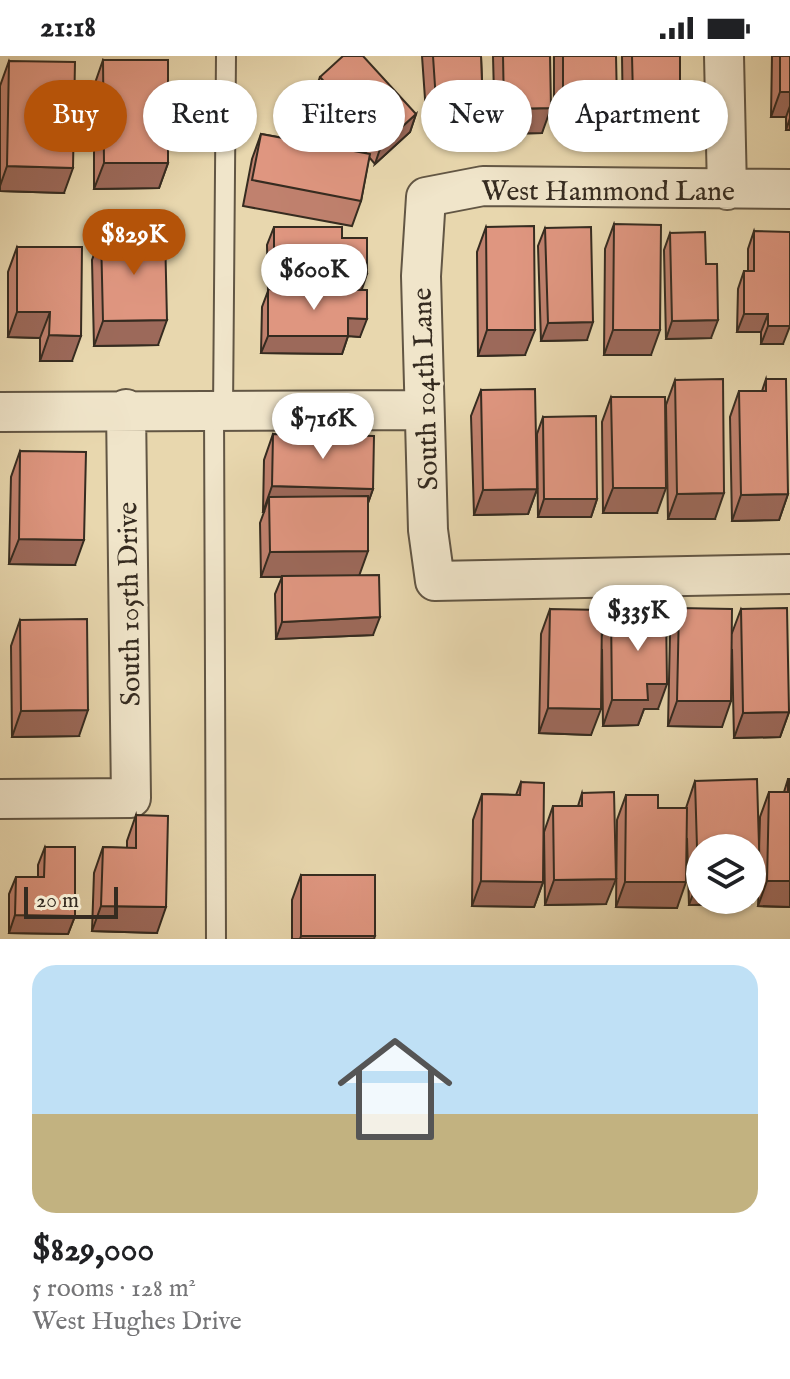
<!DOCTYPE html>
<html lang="en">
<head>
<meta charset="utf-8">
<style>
  body { margin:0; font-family:"IM FELL English",serif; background:#f6f6f6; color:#202124; height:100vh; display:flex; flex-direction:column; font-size:30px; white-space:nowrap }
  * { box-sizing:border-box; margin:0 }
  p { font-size:26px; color:#757577 }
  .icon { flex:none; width:44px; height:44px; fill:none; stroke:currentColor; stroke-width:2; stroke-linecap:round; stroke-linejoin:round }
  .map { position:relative; height:883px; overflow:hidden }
  .panel { display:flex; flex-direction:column; background:#fff; flex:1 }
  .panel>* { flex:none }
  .top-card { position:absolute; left:24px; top:24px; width:742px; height:72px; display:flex; gap:16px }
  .controls { position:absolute; left:686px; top:778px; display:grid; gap:16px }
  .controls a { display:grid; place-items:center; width:80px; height:80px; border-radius:50%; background:#fff; box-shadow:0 2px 6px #0004; font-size:40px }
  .scale { position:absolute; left:24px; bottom:20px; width:94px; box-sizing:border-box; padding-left:8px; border:4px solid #352b20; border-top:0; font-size:22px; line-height:28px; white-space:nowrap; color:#352b20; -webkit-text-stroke:6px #f0e5ca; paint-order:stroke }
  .price { position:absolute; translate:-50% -68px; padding:0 18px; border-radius:28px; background:#fff; color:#222; font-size:26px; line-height:52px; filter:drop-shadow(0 2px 4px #0008) }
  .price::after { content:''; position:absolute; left:50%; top:48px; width:24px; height:18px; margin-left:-12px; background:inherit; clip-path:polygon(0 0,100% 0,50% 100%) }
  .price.current { background:#b45309; color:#fff }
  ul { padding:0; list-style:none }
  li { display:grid; align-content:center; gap:16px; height:424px; padding:0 32px }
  li span { display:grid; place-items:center; height:248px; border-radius:24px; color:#555 }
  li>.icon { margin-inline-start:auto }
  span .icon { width:144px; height:144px; fill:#fffc; stroke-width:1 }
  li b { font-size:34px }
  .tag { padding:0 28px; border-radius:36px; background:#fff; box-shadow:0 2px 6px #0004; font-size:28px; line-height:72px }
  .tag.current { background:#b45309; color:#fff }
  .status { display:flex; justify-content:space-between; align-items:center; height:56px; padding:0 40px; background:#fff; direction:ltr }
  .status svg { height:22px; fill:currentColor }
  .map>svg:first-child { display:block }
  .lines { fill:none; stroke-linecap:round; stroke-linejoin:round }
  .service-casing { stroke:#625644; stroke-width:22 }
  .minor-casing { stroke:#625644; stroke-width:42 }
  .service { stroke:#f0e5ca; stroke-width:18 }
  .minor { stroke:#f0e5ca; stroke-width:38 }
  .wall { fill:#c0816e; stroke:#352b20; stroke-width:2 }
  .shaded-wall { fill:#9c695a; stroke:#352b20; stroke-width:2 }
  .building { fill:#df9680; stroke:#352b20; stroke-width:2 }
  .labels { text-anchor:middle; stroke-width:7; stroke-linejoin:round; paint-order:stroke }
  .street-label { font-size:28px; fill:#352b20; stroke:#f0e5ca }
</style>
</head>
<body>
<div class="status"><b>21:18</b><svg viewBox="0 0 49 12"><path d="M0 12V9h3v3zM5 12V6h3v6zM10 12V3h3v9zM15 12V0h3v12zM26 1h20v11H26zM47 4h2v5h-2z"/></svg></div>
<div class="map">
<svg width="790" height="883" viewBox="0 0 790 883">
  <rect width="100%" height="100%" fill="#e8d7ae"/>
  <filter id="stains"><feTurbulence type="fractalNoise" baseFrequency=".0025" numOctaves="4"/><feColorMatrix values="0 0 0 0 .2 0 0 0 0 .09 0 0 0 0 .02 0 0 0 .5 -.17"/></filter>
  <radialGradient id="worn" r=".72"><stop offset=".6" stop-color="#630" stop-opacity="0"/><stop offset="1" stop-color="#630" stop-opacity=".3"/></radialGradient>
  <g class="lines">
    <!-- service casing -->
    <g class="service-casing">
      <path id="service" d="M214,354l2,529
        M223,354l3,-354"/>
    </g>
    <!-- minor casing -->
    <g class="minor-casing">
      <path id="minor" d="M724,0l3,134
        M790,133l-307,-3 -57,11 -5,79 7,254 7,51 355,-7
        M0,356l424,-2
        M0,743l131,-1 -5,-389"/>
    </g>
    <!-- service -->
    <use href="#service" class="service"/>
    <!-- minor -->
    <use href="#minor" class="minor"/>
  </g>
  <!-- wall -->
  <path class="wall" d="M422,0h59l1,26 -9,25 -6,1 -6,16 -34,3z
    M493,0h57l-8,77 -47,1z
    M554,0h62l-8,72h-54z
    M622,0h58l-9,64 -48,1z
    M772,0h18v74h-4v-13h-15z
    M103,4l65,103 -9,25 -65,1v-103z
    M9,5l55,132 -64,-2v-105z
    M320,21l96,37 -6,18 -35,32 -6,-7 -8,44 -9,25 -109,-20 9,-47 9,-25 105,19 -53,-58z
    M614,168l37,131h-47l1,-106z
    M274,171l68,11 20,52 -2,47 -12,-1 -6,18 -81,-1 1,-46 6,-16 -1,-46z
    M486,171l39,128 -47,1 -1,-104z
    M545,172l42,112 -46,1 -3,-95z
    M754,175l29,113h-22v-12h-24l1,-43 6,-18h4v-22z
    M670,177l41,105 -45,1 -2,-89z
    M101,179l57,110 -64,1 -2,-86z
    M17,191l55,114h-32v-23l-32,-1v-65z
    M766,323l22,115 -9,26 -47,1 -2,-104 9,-26h23z
    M675,324l40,139h-47l-2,-114z
    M481,334l56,99 -9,25 -54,1 -3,-99z
    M611,341l46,116h-54l-1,-91z
    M543,361l54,82 -6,18h-53l-1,-83z
    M273,378l100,55 -5,14 -9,72 14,60 -97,4 -1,-45 7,-17h-21l-1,-54 4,-11h-1l1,-52z
    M20,395l55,114 -66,-1 2,-87z
    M679,552l53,25 9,-24 48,103 -9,25 -46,1 -2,-89 -10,78 -54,-1 2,-92z
    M550,553l52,26 9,-24 47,98h-14l-6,16 -35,1 -1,-77 -11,86 -52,-2 2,-99z
    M20,564l59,116 -67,1 -1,-91z
    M788,723l2,128 -32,-1 1,-23 -8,21 -62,1 -2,-67 -10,70 -61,-1 1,-87 9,-25 32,13h28l9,-27 64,70 1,-34 9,-25h15z
    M521,726l23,50 9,-26h25l4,-13 24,111 -61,1 -1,-73 -1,50 -9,25 -62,-1 1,-86 9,-26 34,1z
    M136,759l21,118 -65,-2 2,-58 9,-26 24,1v-7z
    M45,791l30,69 -7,18 -59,-1v-39l7,-17h22v-12z
    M301,819l73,64h-82v-39z"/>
  <!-- shaded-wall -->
  <path class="shaded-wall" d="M482,26l-9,25 -6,1 -6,16 -34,3 9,-26 34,-18z
    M780,36h10v14l-4,11h-15z
    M680,39l-9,25 -48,1 10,-25z
    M617,46l-9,26h-54l9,-25z
    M551,52l-9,25 -47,1 9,-25z
    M416,58l-6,18 -35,32 6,-18z
    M790,62v12h-4z
    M104,107h64l-9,25 -65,1z
    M7,110l66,2 -9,25 -64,-2v-5z
    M367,218l-6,18 -93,1 6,-18z
    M17,256h33l-10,26 -32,-1z
    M744,258h24l-7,18h-24z
    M348,262l19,1 -7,18 -12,-1 -6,18 -81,-1 7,-17z
    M167,264l-9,25 -64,1 9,-25z
    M718,264l-7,18 -45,1 6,-18z
    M593,266l-6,18 -46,1 7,-18z
    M768,270h22l-7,18h-22z
    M487,274h48l-10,25 -47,1z
    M613,274h47l-9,25h-47z
    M49,279l32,1 -9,25h-32z
    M272,430l101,3 -9,25 -95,-17 -5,15h-1z
    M613,432h53l-9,25h-54z
    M537,433l-9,25 -54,1 9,-25z
    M724,437l-9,26h-47l9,-25z
    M788,438l-9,26 -47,1 9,-26z
    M544,443h53l-6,18h-53z
    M19,483l65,1 -9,25 -66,-1z
    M368,495l-9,25 -98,1 9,-25z
    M380,561l-7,18 -97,4 6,-17z
    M647,628h20l-9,25h-14l-6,16 -35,1 9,-26z
    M677,645h54l-9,26 -54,-1z
    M548,652l53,1 -10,26 -52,-2z
    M88,654l-9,26 -67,1 9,-26z
    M789,656l-9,25 -46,1 9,-25z
    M616,823l-10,25 -61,1 9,-25z
    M752,823h8l-9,25 -62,1 9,-25h2v20h52z
    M481,825l62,1 -9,25 -62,-1z
    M767,825h23v26l-32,-1z
    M625,826h61l-9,26 -61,-1z
    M101,850l65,1 -9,26 -65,-2z
    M15,859l60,1 -7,18 -59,-1z
    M301,880h74l-1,3h-74z"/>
  <!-- building -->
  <path class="building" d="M343,0h20l53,58 -35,32 -61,-69z
    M433,0h48l1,26 -12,1 1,16 -35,2z
    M503,0h47l1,52 -47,1z
    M563,0h53l1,46 -54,1z
    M632,0h48v39l-47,1z
    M780,0h10v36h-10z
    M103,4h65v103h-64z
    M9,5l66,1 -2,106 -66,-2z
    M261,78l109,20 -9,47 -109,-21z
    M614,168l47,1 -1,105h-47z
    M534,170l1,104h-48l-1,-103z
    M274,171h68v11h25v36l-93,1z
    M591,171l2,95 -45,1 -3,-95z
    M754,175l36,1v94h-22v-12h-24v-43h10z
    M705,176l1,32h11l1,56 -46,1 -2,-88z
    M165,177l2,87 -64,1 -2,-86z
    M17,191h65l-1,89 -32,-1 1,-23h-33z
    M268,233l99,1v29l-19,-1v18h-80z
    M723,323l1,114 -47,1 -2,-114z
    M766,323h20l2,115 -47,1 -2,-104h27z
    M535,333l2,100 -54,1 -2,-100z
    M611,341h54l1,91h-53z
    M596,360l1,83h-53l-1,-82z
    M273,378l101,2 -1,53 -101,-3z
    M20,395l66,1 -2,88 -65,-1z
    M368,440v55l-98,1 -1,-55z
    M379,519l1,42 -98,5v-46z
    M679,552l53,1 -1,92h-54z
    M787,552l2,104 -46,1 -2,-104z
    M550,553l52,1 -1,99 -53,-1z
    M666,554l1,74h-20l1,16h-36l-1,-89z
    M87,563l1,91 -67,1 -1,-91z
    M757,723l3,100h-8v-31h-52v32h-2l-3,-99z
    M788,723h2v102h-23l2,-89h19z
    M521,726l23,1 -1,99 -62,-1 1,-87 38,1z
    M614,736l2,87 -62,1 -1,-74h29v-13z
    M626,739h32v13h29l-1,74h-61z
    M136,759l32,1 -2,91 -65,-1 2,-59 33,1z
    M45,791h30v69l-60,-1 1,-38h28z
    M301,819h74v61h-74z"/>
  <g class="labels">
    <!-- street labels -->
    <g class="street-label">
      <text x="608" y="144">West Hammond Lane</text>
      <text transform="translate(424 333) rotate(-92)" y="10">South 104th Lane</text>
      <text transform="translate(128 548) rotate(-91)" y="10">South 105th Drive</text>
    </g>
  </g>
  <rect width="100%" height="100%" filter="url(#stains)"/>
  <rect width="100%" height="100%" fill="url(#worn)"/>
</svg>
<div class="controls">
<a><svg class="icon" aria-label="layers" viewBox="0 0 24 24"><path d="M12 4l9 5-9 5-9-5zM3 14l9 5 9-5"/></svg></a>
</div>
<div class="scale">20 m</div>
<b class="price current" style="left:134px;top:221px">$829K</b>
<b class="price" style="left:314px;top:256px">$600K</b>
<b class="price" style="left:323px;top:405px">$716K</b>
<b class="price" style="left:638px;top:597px">$335K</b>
<div class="top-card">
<a class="tag current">Buy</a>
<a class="tag">Rent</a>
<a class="tag">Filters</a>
<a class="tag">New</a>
<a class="tag">Apartment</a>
</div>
</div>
<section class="panel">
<ul>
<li><span style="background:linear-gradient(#bfe0f5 60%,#c2b280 0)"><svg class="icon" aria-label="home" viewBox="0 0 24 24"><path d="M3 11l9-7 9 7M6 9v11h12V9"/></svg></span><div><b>$829,000</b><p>5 rooms · 128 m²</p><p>West Hughes Drive</p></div></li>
</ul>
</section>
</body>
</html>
